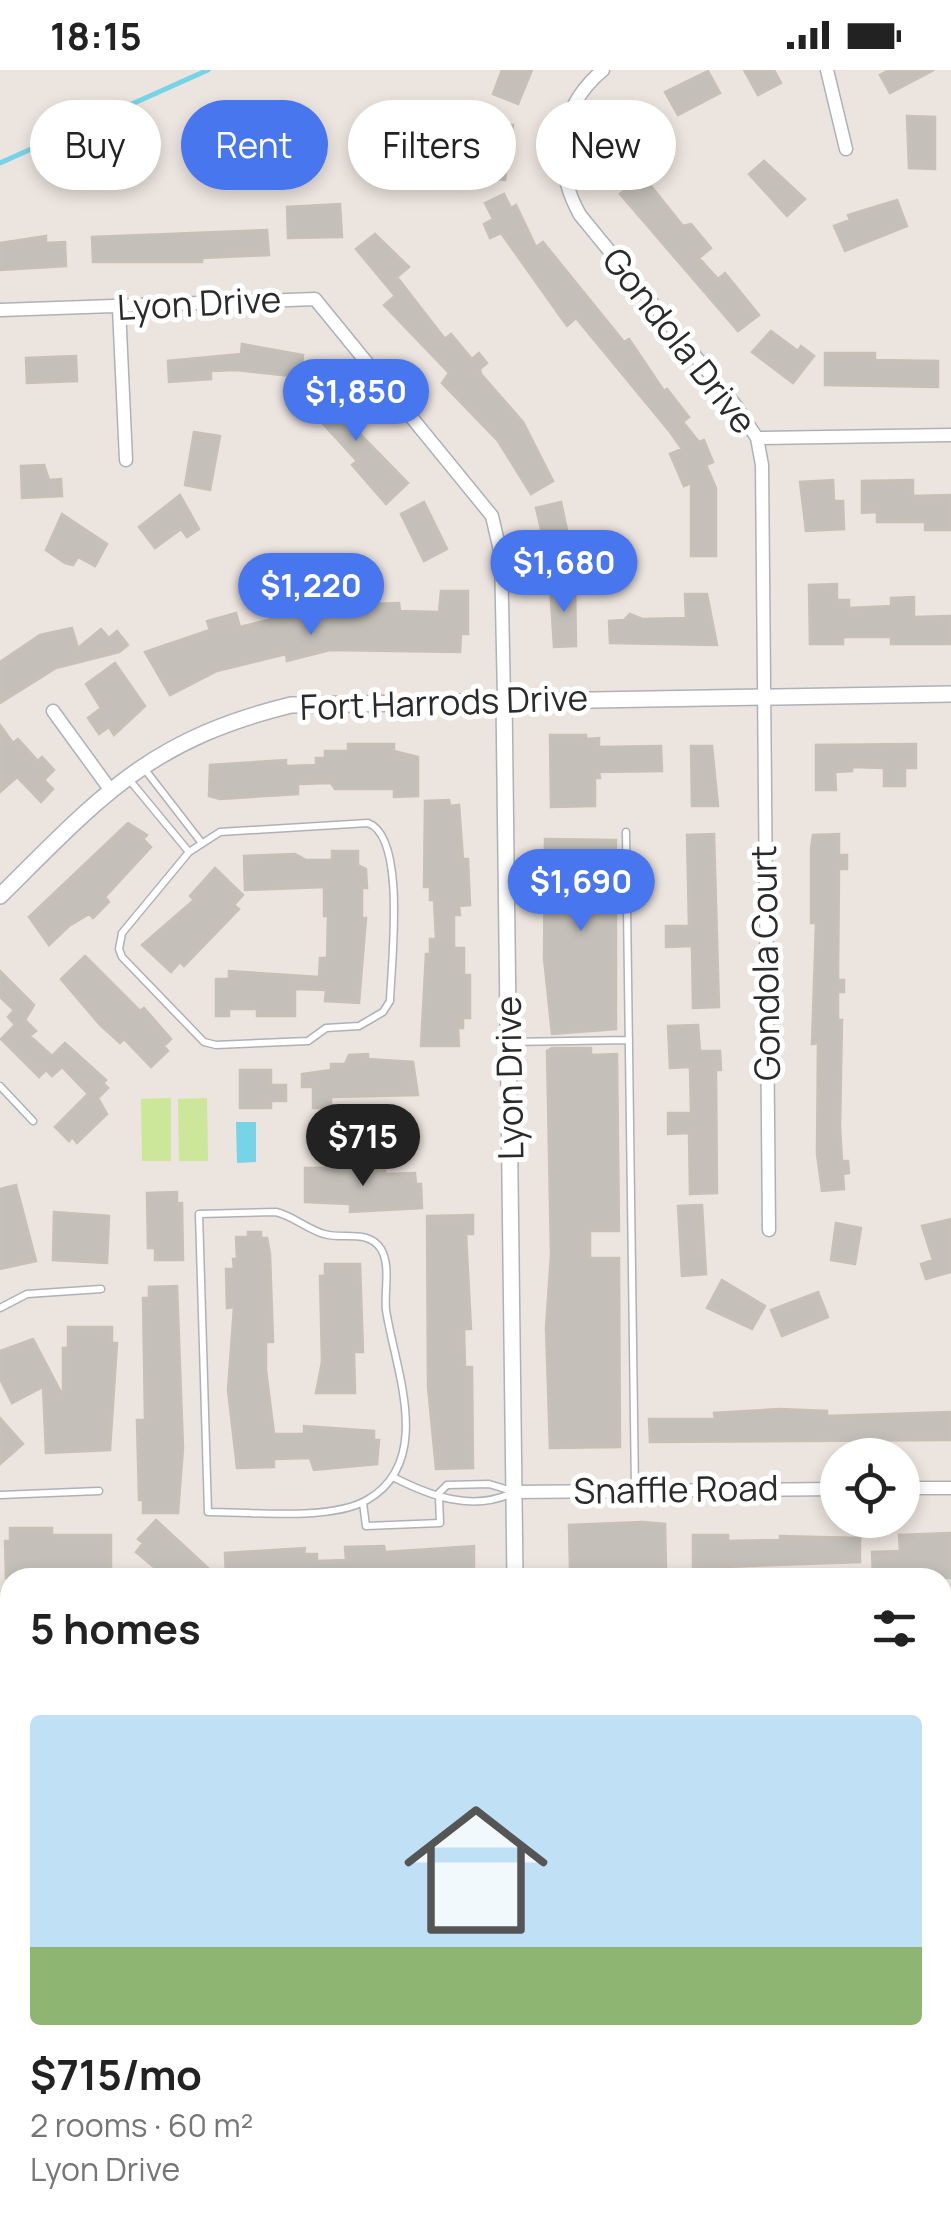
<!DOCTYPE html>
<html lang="en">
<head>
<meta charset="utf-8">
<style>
  body { margin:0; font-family:Manrope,sans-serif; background:#f6f6f6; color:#222; height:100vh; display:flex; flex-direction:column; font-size:38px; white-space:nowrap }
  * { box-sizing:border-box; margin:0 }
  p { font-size:32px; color:#767676 }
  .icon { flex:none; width:55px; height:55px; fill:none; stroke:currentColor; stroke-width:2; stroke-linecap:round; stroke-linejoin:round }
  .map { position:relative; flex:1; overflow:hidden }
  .drawer { position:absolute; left:0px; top:1498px; width:952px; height:672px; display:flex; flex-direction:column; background:#fff; border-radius:30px 30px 0 0; box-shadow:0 5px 15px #0003 }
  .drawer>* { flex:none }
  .banner { position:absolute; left:30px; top:30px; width:892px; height:90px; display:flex; gap:20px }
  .fabs { position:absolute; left:820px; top:1368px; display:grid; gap:20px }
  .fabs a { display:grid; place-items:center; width:100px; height:100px; border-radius:50%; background:#fff; box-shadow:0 5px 15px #0003; font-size:50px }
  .price { position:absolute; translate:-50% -85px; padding:0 22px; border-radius:35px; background:#4776ef; color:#fff; font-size:32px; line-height:65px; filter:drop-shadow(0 2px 5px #0008) }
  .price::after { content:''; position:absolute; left:50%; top:60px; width:30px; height:22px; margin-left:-15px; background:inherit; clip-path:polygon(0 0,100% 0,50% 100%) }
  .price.on { background:#222; color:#fff }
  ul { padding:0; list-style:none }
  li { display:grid; align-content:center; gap:20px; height:530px; padding:0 30px }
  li+li { border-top:2px solid #e0e0e0 }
  li span { display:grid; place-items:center; height:310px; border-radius:10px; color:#555 }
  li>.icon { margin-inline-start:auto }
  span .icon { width:180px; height:180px; fill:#fffc; stroke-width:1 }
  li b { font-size:42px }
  h2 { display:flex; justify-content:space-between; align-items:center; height:120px; padding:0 30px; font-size:42px }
  .tag { padding:0 35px; border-radius:45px; background:#fff; box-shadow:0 5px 15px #0003; font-size:35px; line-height:90px }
  .tag.on { background:#4776ef; color:#fff }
  .status { display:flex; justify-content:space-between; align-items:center; height:70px; padding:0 50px; background:#fff; direction:ltr }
  .status svg { height:28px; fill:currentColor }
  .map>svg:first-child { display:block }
  .pitch { fill:#cce69a }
  .water { fill:#77d4e8 }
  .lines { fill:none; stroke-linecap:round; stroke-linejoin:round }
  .stream { stroke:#77d4e8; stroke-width:5 }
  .building { fill:#c4c0b9; stroke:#c7c0b7; stroke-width:2.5 }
  .service-casing { stroke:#aeb1ba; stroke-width:9 }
  .minor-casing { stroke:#aeb1ba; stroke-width:15 }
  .tertiary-casing { stroke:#aeb1ba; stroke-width:18 }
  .service { stroke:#fff; stroke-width:6 }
  .minor { stroke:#fff; stroke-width:12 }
  .tertiary { stroke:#fff; stroke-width:15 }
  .labels { text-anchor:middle; stroke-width:10; stroke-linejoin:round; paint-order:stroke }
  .street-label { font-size:35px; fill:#2b2b2b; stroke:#fff }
</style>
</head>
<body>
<div class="status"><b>18:15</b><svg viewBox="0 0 49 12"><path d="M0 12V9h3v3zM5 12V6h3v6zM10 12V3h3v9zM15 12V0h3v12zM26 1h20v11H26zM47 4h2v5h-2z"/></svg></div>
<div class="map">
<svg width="951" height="2168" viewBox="0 0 951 2168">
  <rect width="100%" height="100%" fill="#ece4de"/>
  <!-- pitch -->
  <path class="pitch" d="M171,1028v63h-29l-1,-62z
    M207,1028l1,63h-29l-1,-62z"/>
  <!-- water -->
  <path class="water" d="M236,1052h20v40l-19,1z"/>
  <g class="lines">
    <!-- stream -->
    <path class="stream" d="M0,93l208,-93"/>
  </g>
  <!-- building -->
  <path class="building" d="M502,0h30l-14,34 -25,-10z
    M744,0h30l7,13 -23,12z
    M889,0h45l-44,23 -10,-18z
    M708,1l12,22 -42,22 -13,-23z
    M907,46l28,1v52l-26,-1z
    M621,47l24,4 -13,44 -19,-4z
    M483,53l30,2 -8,55 -24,-2z
    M764,91l41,38 -18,17 -38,-42z
    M643,106l40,50 8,-2 20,24 -12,10 19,21 7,-6 34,42 -21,16 -118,-137z
    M504,124l7,14 5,-3 20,42 7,-5 81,100 5,-3 35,52 3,-2 22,28 -6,5 16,20 5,-2 9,22 -7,3 10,23v68h-25v-73l-7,3 -14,-32 12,-5 -12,-17 -94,-114 -9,8 -66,-93 -11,5 -6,-14 9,-5 -8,-16z
    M897,130l10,26 -62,25 -11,-25 16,-6 -2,-5z
    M340,134l2,33 -54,1 -1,-31z
    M267,160l2,25 -67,3v4h-109l-1,-25z
    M375,164l34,33 -12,10 48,62 6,-5 21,25 7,-6 8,10 -7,6 1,5 42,48 30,59 -22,13 -33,-53 -56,-58 7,-10 -65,-68 11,-9 -39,-47z
    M46,166v7l19,-1 1,24 -66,4v-27z
    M771,261l27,20 3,-5 13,10 -21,27 -41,-31z
    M242,274l61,11 -2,22 -65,-7 -25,1v8l-42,3 -1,-21 73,-7z
    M825,283h50v7l63,1v26l-113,-2z
    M76,286l1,25 -50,2 -1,-25z
    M326,314l35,42 -5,4 52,53 -22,21 -34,-39 5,-4 -52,-57z
    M194,362l26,4 -10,54 -25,-5z
    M44,395l5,15 12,-1 1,17 -40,2 -1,-32z
    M833,410l1,21h9l1,28 -38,2 -6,-49z
    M913,410v16l38,-1v35h-26v-8h-48v-10l-15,1v-32z
    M180,425l19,34 -12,8 -6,-8 -26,19 -16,-21z
    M424,432l23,47 -23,12 -23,-47z
    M561,432l10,47 -24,6 -11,-47z
    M62,444l45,30 -12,22 -17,-9 -5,8 -8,-2 -19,-13z
    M550,514h25l1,62 -22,1z
    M837,514v16h12v8l42,-2v-8l23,-1v20l37,-1v28h-60v-7h-48v7h-33l-1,-59z
    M441,521h27v43h-7l-1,18 -130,-2 -43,11 -1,-7 -69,17 -47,24 -25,-43 65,-22 -3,-9 29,-8 4,14 36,-9 -1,-6 28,-4v4l69,1v-9l27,-1 1,8 39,1z
    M685,524h22l10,51 -107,-2 -1,-22 15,-1 6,-6 12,5 44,-1z
    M72,558l6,20 23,-19 8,9 8,-7 11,14 -9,7 -63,16 -56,35v-41l40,-27z
    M115,593l30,43 -31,29 -5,-8 -10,7 -11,-16 13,-10 -15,-24z
    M0,655l13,18 5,-4 20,22 4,-4 12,13 -10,10 9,9 -12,13 -24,-25 -17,15z
    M550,665h36v4l13,-1v9l62,-1 1,25 -63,1 1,6h-5v28l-44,1z
    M348,674h46v7l24,6v39l-24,1v-8h-59l-4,-6 -33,1v10l-78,5 -11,-3 1,-31 76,-5v6l30,-1v-7h9v-7h23z
    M916,674v24h-11v18h-21v-18l-32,-1v4l-17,1 1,18h-20v-45z
    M691,676h21l6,60h-26z
    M449,730l1,6 9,-1 4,54h5l2,46 -11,1 1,9h-6v33h10v27h6v43h-7v10h-5l1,18h-38l5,-92h4v-15h6l-2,-39h-4v-13h-6l1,-86z
    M128,753l19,12 -4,4 8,8 -46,50 4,5 -16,16 -4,-4 -20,12 -20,19 -20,-28z
    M714,764l5,173 -26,1 -1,-62 -26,1v-21h23l-2,-91z
    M839,764v21h8v14h-8l-1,111h6v12h-6v28h4l-2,107 2,34h6l1,12 -6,1 1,15 -22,2 -5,-37 1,-111 -6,1 4,-121h-5v-75l2,-13z
    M545,769l71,1v189l-64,5 -8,-76z
    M332,781h26v14l8,4 1,19h-5v30h4l-7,85 -34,-2 1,-11 -31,-1v27h-38v-7h-28v7h-13v-37h13v-8l90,6 1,-19h7l1,-42h-4v-29l-79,3 -1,-34 51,-2 11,6h26z
    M215,798l28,27 -9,10 5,4 -55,57 -4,-4 -9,10 -29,-27 52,-45 -4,-4z
    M85,886l55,55 4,-3 27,31 -7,7 4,5 -17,16 -27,-28 -4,4 -20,-18 -39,-46z
    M0,901l34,34 -9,15 11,11 -6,5 22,20 13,-13 41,37 -3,3 5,5 -10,10 9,16 -30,29 -5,-6 -3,4 -14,-14 33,-33 -26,-27 -10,9 -6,-6 -7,7 -38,-38 14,-14 -7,-8 6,-7 -14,-13z
    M698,955l2,26h20l1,19h-5l1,123 -27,1 -1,-61 -21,1v-21h23l-1,-46 -20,1 -2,-42z
    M552,978h39v7l26,-1 2,177h-29v27h29l1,189 -70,1 -4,-120 5,-73 -4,-204z
    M368,984v5l45,3 5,33 -87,2v11h-18v-21h-11v-13l29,-4v-6h14l4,-9z
    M240,1000h31v15h15v16h-15v7h-31z
    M385,1097v7l30,-1 1,11h5l1,24 -72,4v-8l-45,-2v-34z
    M16,1115l20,76 -36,8v-80z
    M177,1122v11h5l1,57h-28v-12h-7l-1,-55z
    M702,1135l4,69 -24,2 -4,-70z
    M54,1142l55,4 -2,47 -54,-3z
    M473,1145v19h-7l5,95h-7l1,38h7l1,101 -37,1 -8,-82 -1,-171z
    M951,1149v53l-25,7 -5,-15 12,-4 -11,-34z
    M836,1153l25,5 -6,36 -24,-4z
    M248,1162h13v6h6l3,16 3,88h-7v28l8,64h30v-8l70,5v9h5l-2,24 -63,6 -4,-12 -36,1v8l-37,1 -9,-78 6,-83 -7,1 -1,-39h8l-1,-10h4l-1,-22h12z
    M325,1194h35l3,88h-9l1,41h-39l6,-31 -2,-86h5z
    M722,1210l43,26 -13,23 -45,-21z
    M177,1216l6,162 -5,65h-35v-13h-4l-2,-80h8l-2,-122h6v-11z
    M818,1222l10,25 -46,19 -11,-26z
    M68,1257h44v16h5l-7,107 -64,3 -3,-66 -31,16 -12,-24v-28l33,-12 30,57v-48h5z
    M780,1339l47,2v5l123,-4 1,28 -301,2 -1,-23h66l-1,-6z
    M0,1348l23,26 -23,20z
    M156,1450l53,49 -6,9h-36l-31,-26 7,-9 -5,-4z
    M642,1452l23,2 1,44h-7l1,10h-84v-9h-6l-1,-44z
    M10,1458h42v7h59v43h-105l-1,-37h5z
    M951,1463v45h-78l-1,-26 28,-1 -1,-16z
    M693,1465h35v6l52,-1v-4l80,2v24l-136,5v11h-22v-11h-9z
    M384,1476l1,6 89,-6v32h-248l-1,-25 80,-5 -1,6h13v7l29,-1 -1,-13z"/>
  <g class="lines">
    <!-- service casing -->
    <g class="service-casing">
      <path id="service" d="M143,697l58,75
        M127,707l62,75
        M368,753c39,14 23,141 22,178l-7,11 -24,14 -33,2 -18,13 -92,4 -12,-3 -82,-85 -3,-8 3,-16 67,-81 31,-20z
        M626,762l9,658
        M511,972l118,-2
        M0,1016l33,35
        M276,1142c17,4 31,17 48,22 19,6 44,-5 57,15 10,17 3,42 5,61 9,59 49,151 -19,190 -36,21 -116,12 -159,12l-9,-298z
        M0,1238l27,-14 74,-5
        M393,1407c37,19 78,34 117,17
        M438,1424l9,-9 42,-1 23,7
        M0,1425l99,-4
        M363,1433l3,23 74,-3 -1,-27"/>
    </g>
    <!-- minor casing -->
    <g class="minor-casing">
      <path id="minor" d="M603,0c-46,38 -51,95 -23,145l156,191 21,32 5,27 7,765
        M827,0l19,79
        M119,238l7,152
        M0,240l315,-11 177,217 9,39 3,144
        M757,368l194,-3
        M53,641l56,77
        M902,1418h49
        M514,1422l324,-3
        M942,1556l9,-1
        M0,1568l10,-1
        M942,2027h9
        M79,2160v8"/>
    </g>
    <!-- tertiary casing -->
    <g class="tertiary-casing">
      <path id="tertiary" d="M504,629l11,879
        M0,826c100,-99 148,-156 291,-191l660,-11
        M420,2160v8"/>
    </g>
    <!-- service -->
    <use href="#service" class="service"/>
    <!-- minor -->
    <use href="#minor" class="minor"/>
    <!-- tertiary -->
    <use href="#tertiary" class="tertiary"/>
  </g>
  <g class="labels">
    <!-- street labels -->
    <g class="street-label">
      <text transform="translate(199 234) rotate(-3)" y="12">Lyon Drive</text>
      <text transform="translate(679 271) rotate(52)" y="12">Gondola Drive</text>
      <text transform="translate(444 633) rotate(-2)" y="12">Fort Harrods Drive</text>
      <text transform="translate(766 893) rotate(-91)" y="12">Gondola Court</text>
      <text transform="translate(510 1008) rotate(-91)" y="12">Lyon Drive</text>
      <text transform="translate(676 1420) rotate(-1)" y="12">Snaffle Road</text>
    </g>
  </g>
</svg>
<div class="fabs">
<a><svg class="icon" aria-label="locate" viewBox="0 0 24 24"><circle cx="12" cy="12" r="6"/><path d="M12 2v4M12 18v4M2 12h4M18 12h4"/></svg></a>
</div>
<b class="price" style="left:356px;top:374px">$1,850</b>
<b class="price" style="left:564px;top:545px">$1,680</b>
<b class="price" style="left:311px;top:568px">$1,220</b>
<b class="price" style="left:581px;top:864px">$1,690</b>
<b class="price on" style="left:363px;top:1119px">$715</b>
<div class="banner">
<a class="tag">Buy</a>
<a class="tag on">Rent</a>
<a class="tag">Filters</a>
<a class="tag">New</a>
</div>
<section class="drawer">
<h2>5 homes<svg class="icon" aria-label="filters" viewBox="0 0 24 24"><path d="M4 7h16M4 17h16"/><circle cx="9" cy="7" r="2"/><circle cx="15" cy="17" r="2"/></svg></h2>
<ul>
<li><span style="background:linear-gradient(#bfe0f5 75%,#8fb573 0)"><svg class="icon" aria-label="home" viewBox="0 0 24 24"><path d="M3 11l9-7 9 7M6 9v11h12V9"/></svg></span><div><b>$715/mo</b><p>2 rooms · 60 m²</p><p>Lyon Drive</p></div></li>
</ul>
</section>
</div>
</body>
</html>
